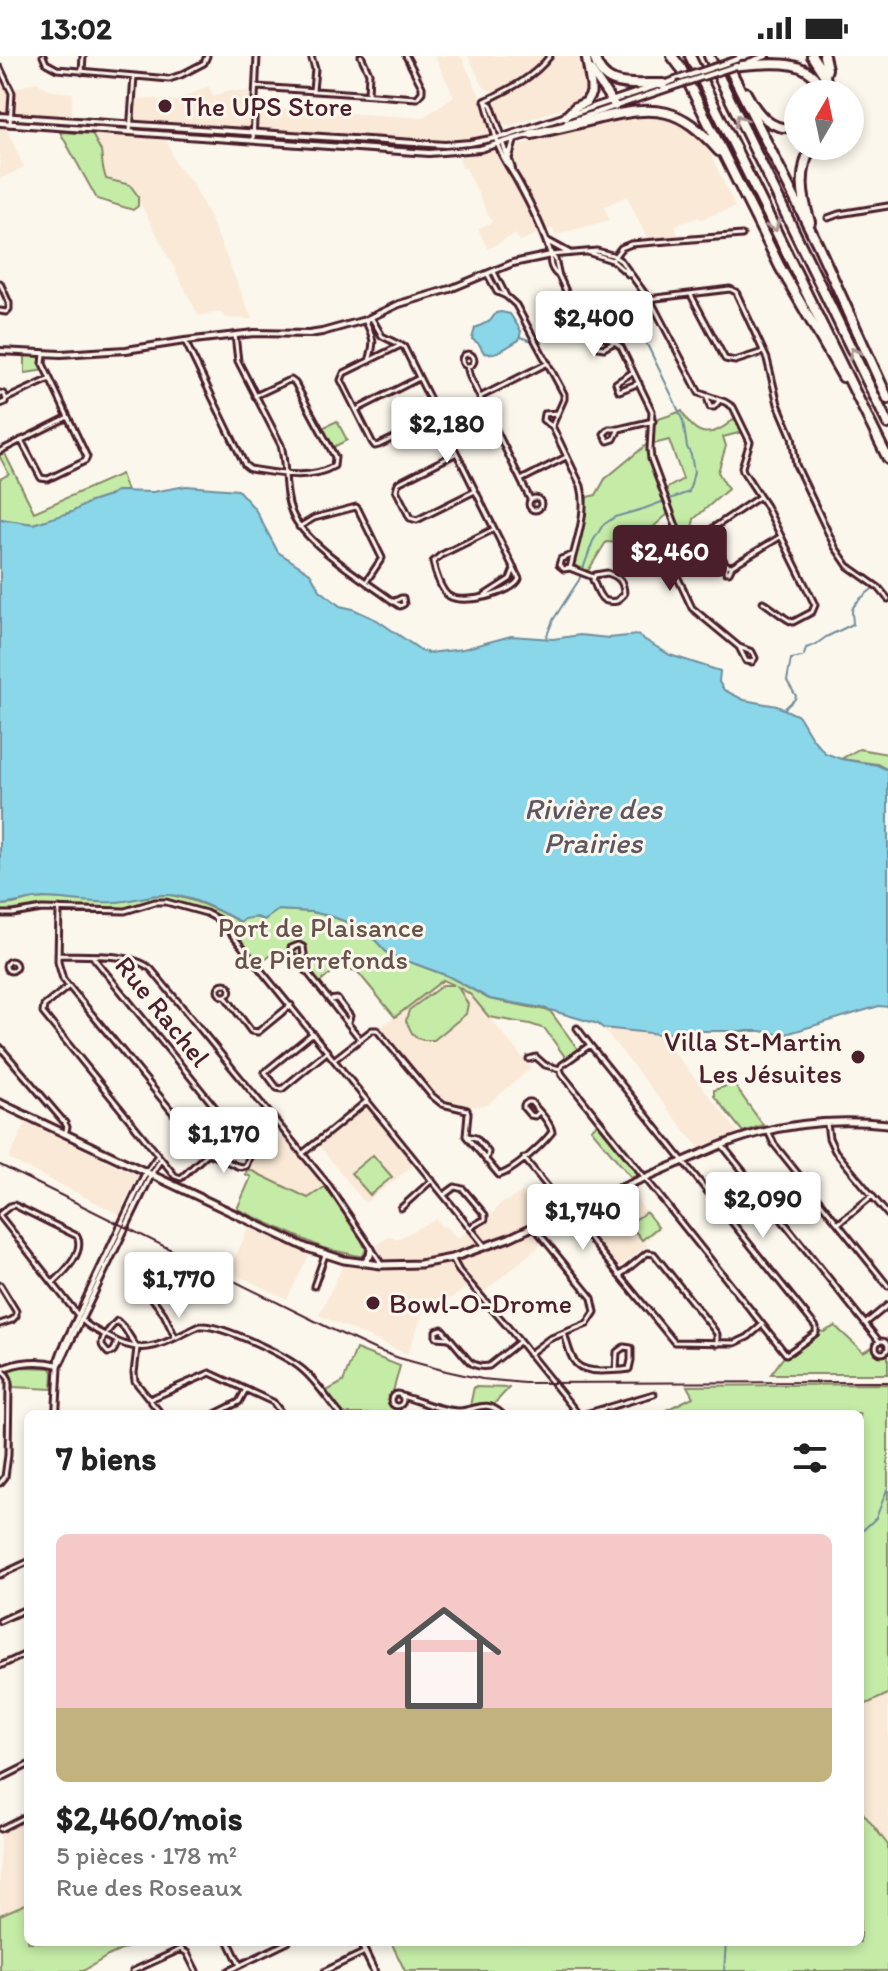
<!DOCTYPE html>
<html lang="fr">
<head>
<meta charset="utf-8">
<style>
  body { margin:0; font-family:Itim,sans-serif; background:#f2f2f2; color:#222; height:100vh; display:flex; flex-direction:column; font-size:30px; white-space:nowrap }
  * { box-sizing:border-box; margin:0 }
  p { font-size:26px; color:#767676 }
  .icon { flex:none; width:44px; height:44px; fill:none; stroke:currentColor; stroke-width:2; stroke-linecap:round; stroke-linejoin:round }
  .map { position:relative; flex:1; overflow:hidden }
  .drawer { position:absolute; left:24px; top:1354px; width:840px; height:536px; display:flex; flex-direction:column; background:#fff; border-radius:12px; box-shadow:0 4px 12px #0003 }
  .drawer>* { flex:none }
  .needle { width:52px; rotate:9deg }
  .controls { position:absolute; left:784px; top:24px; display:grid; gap:16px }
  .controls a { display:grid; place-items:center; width:80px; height:80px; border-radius:50%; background:#fff; box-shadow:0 4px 12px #0003; font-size:40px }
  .price { position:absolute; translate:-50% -68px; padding:0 18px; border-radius:8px; background:#fff; color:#222; font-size:26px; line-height:52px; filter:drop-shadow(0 2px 4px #0008) }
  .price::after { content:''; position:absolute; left:50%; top:48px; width:24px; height:18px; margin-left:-12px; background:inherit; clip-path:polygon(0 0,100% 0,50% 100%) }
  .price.current { background:#4a1f2b; color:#fff }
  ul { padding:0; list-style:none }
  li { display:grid; align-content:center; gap:16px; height:424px; padding:0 32px }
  li span { display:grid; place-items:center; height:248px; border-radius:12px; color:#555 }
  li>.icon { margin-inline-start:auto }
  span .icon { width:144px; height:144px; fill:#fffc; stroke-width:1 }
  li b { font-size:34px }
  h2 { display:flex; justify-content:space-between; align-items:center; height:96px; padding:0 32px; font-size:34px }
  .status { display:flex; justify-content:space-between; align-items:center; height:56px; padding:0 40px; background:#fff; direction:ltr }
  .status svg { height:22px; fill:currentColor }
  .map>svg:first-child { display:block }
  .built { fill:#f9e9d6 }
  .green { fill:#c5eca7; stroke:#888669; stroke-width:2 }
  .water { fill:#89d7e8; stroke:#708d9c; stroke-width:2 }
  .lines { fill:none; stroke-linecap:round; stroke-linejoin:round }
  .stream { stroke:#708d9c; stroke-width:2 }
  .minor-casing { stroke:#4a1f2b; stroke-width:9 }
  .tertiary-casing { stroke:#4a1f2b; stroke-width:10 }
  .secondary-casing { stroke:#4a1f2b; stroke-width:11 }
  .primary-casing { stroke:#4a1f2b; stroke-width:13 }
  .motorway-casing { stroke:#4a1f2b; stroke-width:14 }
  .minor { stroke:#fbf7ec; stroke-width:3 }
  .tertiary { stroke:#fbf7ec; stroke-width:4 }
  .secondary { stroke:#fbf7ec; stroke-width:5 }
  .primary { stroke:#fbf7ec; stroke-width:7 }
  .motorway { stroke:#fbf7ec; stroke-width:8 }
  .tram { stroke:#4a1f2b; stroke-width:2 }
  .tertiary-bridge-casing { stroke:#4a1f2b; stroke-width:10; stroke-linecap:butt }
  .tertiary-bridge { stroke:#fbf7ec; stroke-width:4 }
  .oneway { stroke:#ab9695 }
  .poi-dot { fill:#4a1f2b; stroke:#fbf7ec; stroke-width:3 }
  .labels { text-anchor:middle; stroke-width:6; stroke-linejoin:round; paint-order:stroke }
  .poi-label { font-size:28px; fill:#4a1f2b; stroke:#fbf7ec; text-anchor:start }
  .park-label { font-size:28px; fill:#69524a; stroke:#fbf7ec }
  .street-label { font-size:28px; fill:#4a1f2b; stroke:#fbf7ec }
  .water-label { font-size:30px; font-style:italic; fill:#5d5664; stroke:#fbf7ec }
</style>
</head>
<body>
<div class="status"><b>13:02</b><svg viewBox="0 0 49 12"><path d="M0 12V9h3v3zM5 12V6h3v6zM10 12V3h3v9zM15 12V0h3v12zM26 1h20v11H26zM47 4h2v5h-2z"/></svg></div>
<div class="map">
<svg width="888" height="1915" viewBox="0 0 888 1915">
  <rect width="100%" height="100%" fill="#fbf7ec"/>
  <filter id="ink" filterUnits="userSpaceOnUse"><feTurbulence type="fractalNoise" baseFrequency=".0125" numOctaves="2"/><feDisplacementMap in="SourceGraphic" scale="16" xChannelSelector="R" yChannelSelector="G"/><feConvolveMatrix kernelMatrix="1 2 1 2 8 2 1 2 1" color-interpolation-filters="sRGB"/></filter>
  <g filter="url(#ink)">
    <!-- built -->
    <path class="built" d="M435,0h26l19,41 9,31 -2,7 -36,6 -21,1 -170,-13 -2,-3 -9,-1 -4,4 -107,-8 -4,-4 1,-19 41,3 32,-15 6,11 12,-6 26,1 -1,15 172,11 31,-22z
      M468,0h113l7,32 -9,14 -69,24 -7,-3 -5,-7 -3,-8 2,-6 -3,-12h-6l-5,-4z
      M36,26l15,9 22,2 -2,24 -71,-5v-26l4,-2 4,7z
      M627,60h27l24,8 18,11 14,18 25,54 -34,12 -2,-2 -24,8 3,13 -31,1 -20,-43 -23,10 5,14 -54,15 -3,-7 -32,13 -5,-7 -27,15 -10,-20 14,-7 -26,-54h-4l-3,-11 36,-6 5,11 15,-8 5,-9z
      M0,71l6,1 18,39 -24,12z
      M92,78l74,5 10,26 17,19 21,43 38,92 -26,-1 -7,-7 -20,5 -68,-131 -25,-6 -3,-11 -2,-17z
      M443,924l27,14 61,74 -44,37 -21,2 -25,-5 -6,-5 -55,-69z
      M603,972l56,6 79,98 -39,16z
      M367,1047l49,60 -51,40 -48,-60z
      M26,1066l112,54 -13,24 -4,15 -112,-56z
      M285,1081l43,48 -20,14 -60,-30 5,-10z
      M629,1134l31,39 -15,12 3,4 -30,23 -41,-51 3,-5z
      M523,1136l18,25 -15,7 5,10h2l9,10 -62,51 -9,-11 -34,25 -12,-1 -18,46 -88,-39 24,-49 44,5 -2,-12 -11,-12 15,-11 7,4 40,-21 6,8 3,-1 13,13 10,-9 9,-2 12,-9 10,-14z
      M249,1171l60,28 -22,44 -58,-28z
      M888,1637v152l-28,-36v-103z
      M28,1763v84l-28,12v-83z"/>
    <!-- green -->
    <path class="green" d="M60,76l32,2 9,17 2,17 3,11 24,6 8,11v10l-5,4 -36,-11z
      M25,297l19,1 -1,10 3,6 -21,3z
      M682,355c14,28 31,27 53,7l7,14 -19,5 3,9 -8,26 10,17 -34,30 -5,25 -13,-4 4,-13 -14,-38 17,-10 -14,-39 -19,5 3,-24z
      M337,365l10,19 -17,9 -10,-20z
      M646,389h2v10l21,58 -35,31 -28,-2 -18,29 -15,-6 8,-27 6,-41 9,-2 9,-16z
      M3,394l31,62 87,-38 6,17h-11l-9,6 -19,6 -16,9 -39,12 -33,-5v-40l9,-5 -9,-17v-6z
      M859,693l29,5v16l-11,-6 -36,-5z
      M160,838c29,2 55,15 80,28 7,-6 16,-5 24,-2l14,-10 34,2 21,5 22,8 21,16 12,13 60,22 41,23 61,12 30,41 -12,9 -23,-32 -15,-5 -41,-7 -19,-23 -12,-7 10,17 -2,10 -32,26h-11l-6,-2 -5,-5 -6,-12 3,-11 34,-25h11l-11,-5 -48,37 -38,-46 -20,-3 -20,17 -29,-35 -10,9 -6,-5 -13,11 -32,-40 -8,-7 -44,-16 -22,-1 -29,9 -81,-2 -43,4v-7l13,-1 19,-5 15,-1 69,4z
      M733,1028l2,2 28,39 -20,7 -29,-36v-6z
      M597,1068l41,50 -7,3 -40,-48z
      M373,1099l19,22 -22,18 -19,-22z
      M248,1113l60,29 20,-13 26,39 12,26 -3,6h-4l-36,-8 -86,-39 14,-32 -6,-3z
      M646,1156l12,15 -16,13 -13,-16z
      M835,1270l28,26 13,-7 2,6 6,1 4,-5 -3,-6 3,2v31h-117l15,-20 28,-20 2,-4 8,2z
      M356,1293l44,17 -9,33 4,7 6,2 -1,6h-60l-17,-21 20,-11z
      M20,1311l31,1 2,4 -1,17 -39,-2 -3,-15 3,-3z
      M888,1328v310l-28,13v-293h-202l35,-17 -6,-11z
      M474,1331l35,1 -17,18 -10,-3 -12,3z
      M860,1753l28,36v126h-483l-14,-29h469z
      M28,1847v39h111l-31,14 -25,15h-83v-56z"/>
    <!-- water -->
    <path class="water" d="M501,256l9,2 11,17 -2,9c-11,6 -22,16 -35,13l-5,-9 -7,-5 3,-11 15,-7 6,-8z
      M186,430l52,4 17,19 23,43 32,21 10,17 20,16 13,3 24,11 45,31 7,2 34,-4 48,-13 42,3 27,-4 29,3 28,-3 33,20 50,16 -1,11 5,8 20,10 33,6 22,10 13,22 13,15 16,6 36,6 11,5v237l-9,-1 -96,29 -22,-4h-61l-41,3 -56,-6 -5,-4 -55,-16 -53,-9 -42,-23 -60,-22 -12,-13 -21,-16 -22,-8 -21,-5 -34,-2 -14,10 -7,-3 -13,2 -3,3c-20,-10 -41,-22 -63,-26 -21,-4 -41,4 -61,6 -25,2 -50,-4 -74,-4 -15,1 -28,6 -43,7v-386l33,5 39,-12 16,-9 21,-7 7,-5 37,1z"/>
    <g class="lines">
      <!-- stream -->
      <path class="stream" d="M520,281l9,3 70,-32 31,13 12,13 31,64 10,23 4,26 4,8 3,17 -5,20 -46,17 -28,8 -12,8 -10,16 -14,39 -26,40 -7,18
        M804,599l2,-7 9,-3 11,-8 27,-13c0,-4 -1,-8 -1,-13 1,-9 15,-17 21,-23
        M784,653l11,-10 1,-3 -9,-15 4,-22 11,-2
        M860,1477l16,-15 12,-31
        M724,1915l2,-29"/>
      <!-- minor casing -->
      <g class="minor-casing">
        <path id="minor" d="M43,0l3,7 11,6 112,10 12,-4 23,-12 3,-7
          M311,0l4,13 -2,21
          M361,0l8,17 -1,21
          M0,12l12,25 -2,31
          M82,16l1,-16
          M257,31l160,11 5,-6v-5l-16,-31
          M485,45c25,-12 48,-23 65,-45
          M485,45l6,4 11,31
          M486,47l10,35
          M130,76l4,-56
          M253,84l4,-84
          M828,162l11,-4 49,-8
          M587,196l25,8 17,15
          M551,199l46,-4 15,4 9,6 32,44 46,88 26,9 8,5 17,35 -8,25 1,4 23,35 49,99 -3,7 -19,10c-6,-1 -22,-15 -30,-20
          M551,199c-2,8 1,16 8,21 9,18 16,43 33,55 10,7 21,8 29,16l31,64 -2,38 1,10 26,70 -7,20 -1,10 23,49 47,39 13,5 3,6 -3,4 -6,-1 -7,-14
          M551,199l4,4 4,17
          M612,204l9,-12 10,-4 111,-9
          M494,216l12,24
          M488,219l9,17 9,4 10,9 48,89v5l-12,27 29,60c7,26 -5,56 -11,82
          M0,227l9,20v6l-3,3 -6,-1
          M691,239l34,64 10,2 28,-9
          M648,243l82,-10 6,3 31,67 11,45 14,33 4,28 39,82 13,19 31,22 9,11
          M371,261l11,19 22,11 115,232c-7,15 -56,26 -70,17 -8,-5 -14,-24 -16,-34l8,-7 53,-26
          M365,264c9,18 10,22 4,41
          M597,278l-2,8 3,5 6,1 11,-6
          M235,279l3,26 43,84c6,22 2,47 11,68 12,30 71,66 99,87l9,6 4,-2 -1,-6h-2l-8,4
          M185,285l60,124 5,4c27,4 59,12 84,-3l1,-9 -40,-74 -4,-3 -4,1 -32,15
          M401,289l-57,28 -3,7 31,62 3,4 4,-1 59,-28
          M462 304a6 6 0 1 1 12 0a6 6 0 1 1-12 0Z
          M467,310l3,11 60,122
          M633,316l-17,11 3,8 20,-8
          M0,337l4,1 2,5 -1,3 -5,2
          M480,341l68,-34
          M707,341l3,10h4l5,-6
          M6,343l44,-20
          M356,354l63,-32
          M552,370l-9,-6 1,-6 14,-1
          M619,373l-5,10 -6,2 -4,-7 5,-5h10l34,-8
          M21,384l20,38 7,1 37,-18 2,-4 -44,-93 1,-10
          M0,395l68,-34
          M455,398l-57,29 -2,7 14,28 7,2 58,-29
          M521,424l45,-23
          M759,441l-46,31 -3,4 1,6 15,27 6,1 48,-29
          M529 448a6 6 0 1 1 12 0a6 6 0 1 1-12 0Z
          M299,471l15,-9 42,-11 2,2 24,49 -16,24
          M572,499l-11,4 -2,6 5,4 6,-1 23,9
          M726,509v7h3l3,-6
          M607,517c11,3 17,8 17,21l-7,7c-17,3 -18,-7 -24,-21l2,-5z
          M485,539l25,-16 4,-10
          M59,853l-1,53 5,17 139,169 4,4 31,14 5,1 4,-1 4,-11 -2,-7 -155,-191
          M0,858h13l29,-5 83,2 30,-9h11l40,11 15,8 263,324
          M58,899c26,1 73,-3 93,14l178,217 50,74 2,5
          M297,903l5,-1 2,-4 -1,-7 -4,-2 -8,3v6l6,5 63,80
          M6 910a5 5 0 1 1 10 0a5 5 0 1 1-10 0Z
          M218 934a6 6 0 1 1 12 0a6 6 0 1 1-12 0Z
          M69,930l-25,20 -1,7 132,163 6,2 27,-25
          M225,940l26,35 7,1 33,-27
          M329,944l8,-1 13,17 -2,6
          M577,972l13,17 226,282v6l-26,19 -4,2 -224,-280 -2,-5 2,-4 28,-20
          M313,977l-48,39 12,16 5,1 46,-38
          M0,991l65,76 2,4 -2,7
          M335,1003l37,-29h5l54,65 11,9 25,6 1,3 -2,23 33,39c15,-4 43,-30 53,-43 -2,-11 -14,-21 -21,-30h-3l-4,3v3l6,7 5,1 4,-4
          M529,1003l7,-2 9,8 15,4
          M827,1068l2,14 6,13 53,64
          M768,1075l6,13 114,142
          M468,1080l8,2 12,14 -2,9
          M722,1089l157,196
          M302,1098l65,-53
          M524,1102l150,184 61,1 13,-6 14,-12
          M146,1116l12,-17
          M151,1119l10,-16
          M444,1139l11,-8 8,2 22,26v4l-14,8
          M401,1152l31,-28
          M0,1158l10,-8 4,-1 63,31c8,16 -12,36 -24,47
          M0,1160l77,98
          M839,1167l33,-27
          M452,1202l7,13 48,55 71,88
          M159,1210l13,7 2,-1 1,-6 -14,-6 -12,27 -2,4 17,23 11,23
          M619,1220l28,-23 7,1 58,73 5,7v10
          M0,1229l16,26v5l-4,4 -12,4
          M314,1230l11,-31
          M82,1264c7,8 17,12 27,17 37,22 55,5 91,-11 21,-2 87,30 103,44 14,12 25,30 37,44
          M866,1267l22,-18
          M564,1277c8,25 7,38 37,38 10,-1 19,0 28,-2l2,-9v-12l-7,-1 -7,5 -1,18
          M449,1282l-13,-1v-6l6,-2 27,32c5,5 13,6 20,5l30,-24
          M876 1291a6 6 0 1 1 12 0a6 6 0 1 1-12 0Z
          M117,1287c-2,5 -3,10 -9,10 -2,-2 -6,-6 -6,-9 0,-7 10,-18 15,-23l8,8 12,19
          M137,1292l-3,25 1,8 26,33
          M529,1298l20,-15 38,-15 8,-12 -3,-14 -58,-71
          M0,1309l9,14v6l-1,70 -3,22 -5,6
          M391 1344a6 6 0 1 1 12 0a6 6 0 1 1-12 0Z
          M402,1340c18,5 38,15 57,15 19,-1 26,-12 43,3
          M150,1343l60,-26 63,29 9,12
          M215,1358l24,-12 6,-11
          M585,1358l69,-20
          M0,1519l28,-13
          M0,1565l28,-13
          M0,1610l28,-13
          M0,1723l28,-14
          M0,1773l28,-14
          M229,1886l11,23
          M133,1915l48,-22 6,4 9,18
          M228,1915l60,-29
          M325,1915l40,-19"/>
      </g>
      <!-- tertiary casing -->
      <g class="tertiary-casing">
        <path id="tertiary" d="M749,6l17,-6
          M664,28l17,-6
          M0,60l445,29 25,-2 36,-7 150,-50
          M0,67l429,30 51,-4 51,-15
          M566,67l112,-38
          M503,87l9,26
          M509,101l5,-17
          M547,185l22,12
          M0,295l61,3 65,-4 59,-9 69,-8 55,1 13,-2 43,-12 34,-16 51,-15 63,-26 38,-8c-8,-27 -21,-52 -35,-77 -9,-15 -15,-23 -20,-40
          M60,1307l91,-188
          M0,1314c18,-9 40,-10 59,-5
          M56,1358l3,-56 3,-8 84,-178
          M360,1886l14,29"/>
      </g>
      <!-- secondary casing -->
      <g class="secondary-casing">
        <path id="secondary" d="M0,1047l307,145 37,12 37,5 39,-1 32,-6 57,-20 58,-27 152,-65c54,-22 111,-28 169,-22
          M364,1206l6,-6 1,-7"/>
      </g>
      <!-- primary casing -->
      <g class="primary-casing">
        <path id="primary" d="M736,10c32,-3 80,-10 86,28
          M590,13l25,37
          M746,36c11,21 25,41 52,35
          M566,60l9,-9 11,-5 5,-9v-7l-5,-30"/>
      </g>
      <!-- motorway casing -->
      <g class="motorway-casing">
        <path id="motorway" d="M594,0c9,36 41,27 69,28
          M672,0l9,12 99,199 63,110
          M690,0l198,403
          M709,0l179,368
          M812,0l13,20 4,18
          M824,0l3,13 -2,6
          M731,15l87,174 70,154
          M532,78c23,-5 46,-10 68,-16 57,-13 79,-12 119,33
          M810,166c-9,-28 -11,-49 1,-76"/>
      </g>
      <!-- minor -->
      <use href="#minor" class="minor"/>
      <!-- tertiary -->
      <use href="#tertiary" class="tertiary"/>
      <!-- secondary -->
      <use href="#secondary" class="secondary"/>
      <!-- primary -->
      <use href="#primary" class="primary"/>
      <!-- motorway -->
      <use href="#motorway" class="motorway"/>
      <!-- tram -->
      <path class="tram" d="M0,1109l331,164 43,20 25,9 47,13 36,8 42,4 364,-1"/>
      <!-- tertiary-bridge casing -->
      <g class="tertiary-bridge-casing">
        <path id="tertiary-bridge" d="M681,22l57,-19
          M678,29l58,-19"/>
      </g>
      <!-- tertiary-bridge -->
      <use href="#tertiary-bridge" class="tertiary-bridge"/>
    </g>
    <!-- one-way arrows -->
    <defs><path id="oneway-chevron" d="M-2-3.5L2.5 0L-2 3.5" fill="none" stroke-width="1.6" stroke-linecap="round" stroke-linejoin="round" transform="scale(2)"/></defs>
    <g class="oneway">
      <use href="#oneway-chevron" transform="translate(740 64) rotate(-116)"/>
      <use href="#oneway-chevron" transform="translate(774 170) rotate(64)"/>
      <use href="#oneway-chevron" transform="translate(854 297) rotate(-116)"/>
    </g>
  </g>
  <!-- markers -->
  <g class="poi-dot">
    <circle cx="165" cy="50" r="8"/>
    <circle cx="858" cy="1001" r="8"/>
    <circle cx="373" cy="1247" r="8"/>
  </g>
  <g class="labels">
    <!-- poi labels -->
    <g class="poi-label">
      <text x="181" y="60">The UPS Store</text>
      <text x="842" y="995" text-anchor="end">Villa St-Martin<tspan x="842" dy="32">Les Jésuites</tspan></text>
      <text x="389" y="1257">Bowl-O-Drome</text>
    </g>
    <!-- park labels -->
    <g class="park-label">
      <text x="321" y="881">Port de Plaisance<tspan x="321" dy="32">de Pierrefonds</tspan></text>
    </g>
    <!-- street labels -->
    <g class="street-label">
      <text transform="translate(163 955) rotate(51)" y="10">Rue Rachel</text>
    </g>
    <!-- water labels -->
    <g class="water-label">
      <text x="593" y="763">Rivière des<tspan x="593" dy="34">Prairies</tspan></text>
    </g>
  </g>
</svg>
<div class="controls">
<a><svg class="needle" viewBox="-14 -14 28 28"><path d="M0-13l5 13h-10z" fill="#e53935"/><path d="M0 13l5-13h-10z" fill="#767676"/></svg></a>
</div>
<b class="price" style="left:594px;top:303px">$2,400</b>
<b class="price" style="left:447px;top:409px">$2,180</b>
<b class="price current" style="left:670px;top:537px">$2,460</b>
<b class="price" style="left:224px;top:1119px">$1,170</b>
<b class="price" style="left:763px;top:1184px">$2,090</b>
<b class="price" style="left:583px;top:1196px">$1,740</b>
<b class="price" style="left:179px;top:1264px">$1,770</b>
<section class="drawer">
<h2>7 biens<svg class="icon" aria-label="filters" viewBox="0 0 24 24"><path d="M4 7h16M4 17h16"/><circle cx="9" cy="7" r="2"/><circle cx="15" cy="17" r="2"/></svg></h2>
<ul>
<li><span style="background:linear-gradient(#f6c9c9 70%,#c2b280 0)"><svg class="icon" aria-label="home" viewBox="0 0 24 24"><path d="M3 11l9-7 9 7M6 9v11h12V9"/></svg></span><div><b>$2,460/mois</b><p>5 pièces · 178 m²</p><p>Rue des Roseaux</p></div></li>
</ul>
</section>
</div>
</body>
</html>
